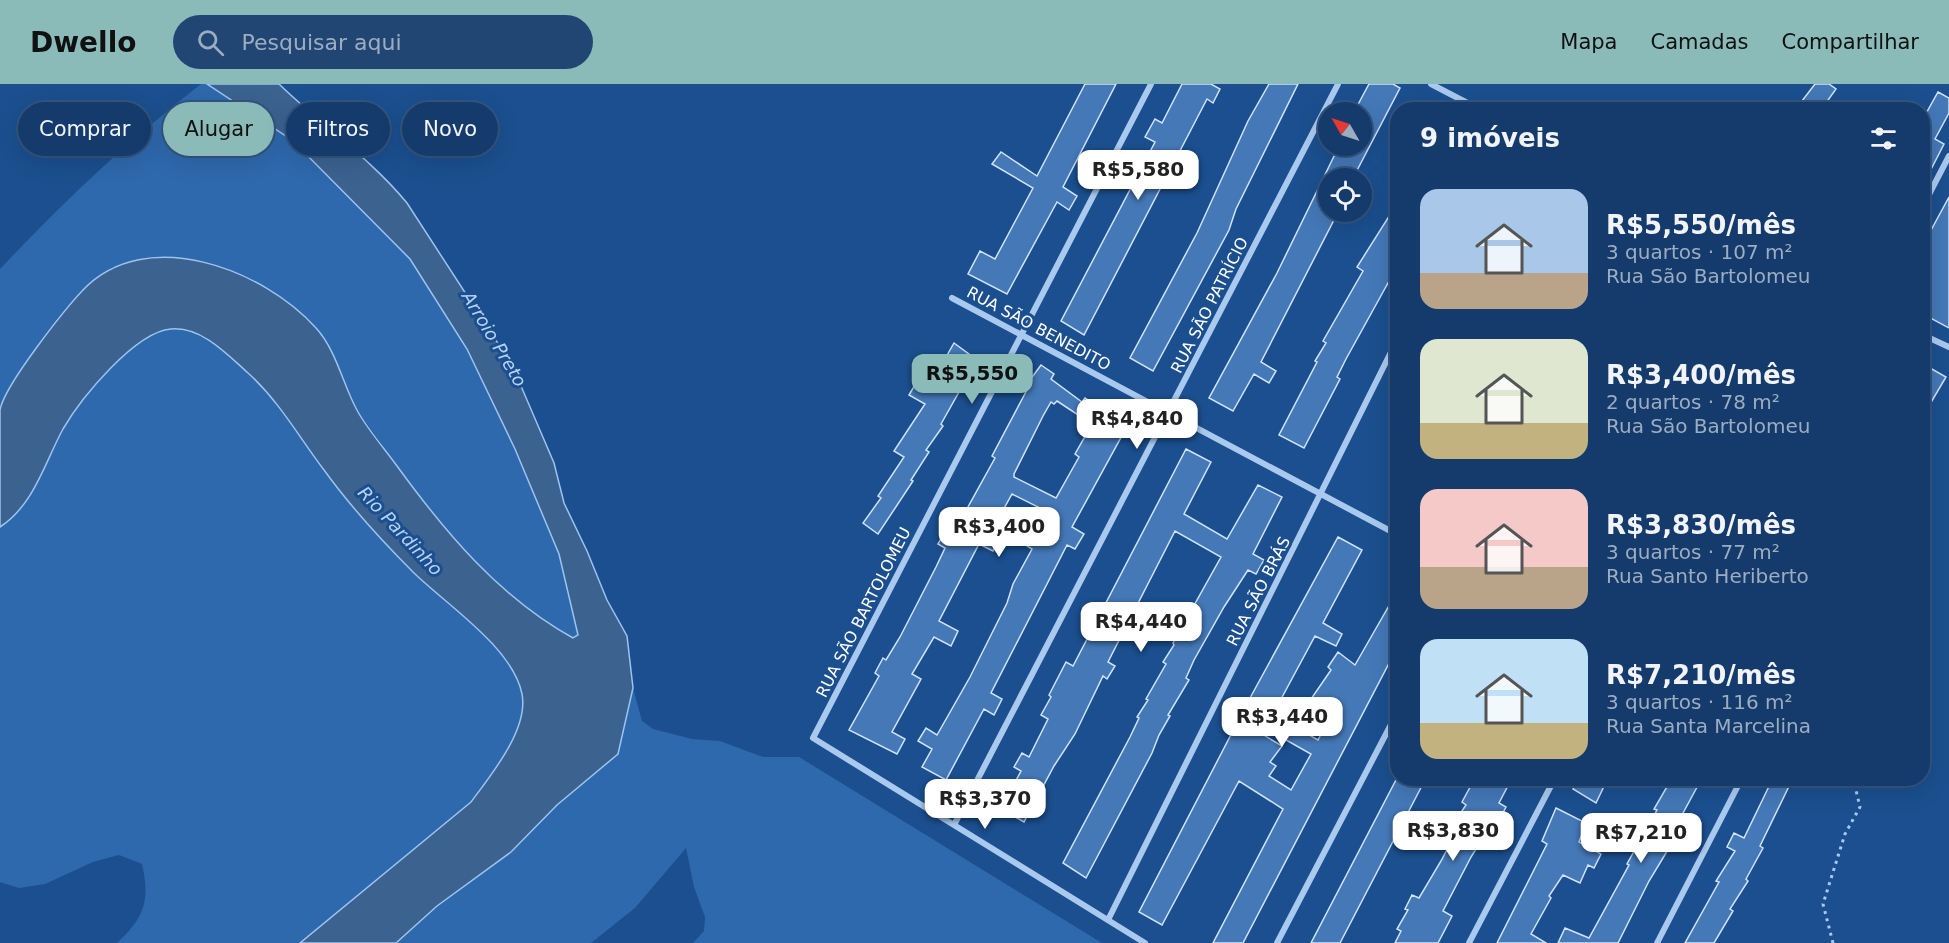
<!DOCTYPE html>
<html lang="pt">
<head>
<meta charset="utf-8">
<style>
  body { margin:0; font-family:"DejaVu Sans",sans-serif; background:#214673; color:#f1f3f6; height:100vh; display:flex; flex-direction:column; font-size:22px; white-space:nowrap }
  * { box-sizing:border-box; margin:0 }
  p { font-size:20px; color:#9dadc1 }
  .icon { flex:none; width:33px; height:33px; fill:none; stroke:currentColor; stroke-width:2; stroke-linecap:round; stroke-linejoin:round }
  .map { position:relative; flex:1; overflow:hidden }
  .side { position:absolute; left:1390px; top:18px; width:540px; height:684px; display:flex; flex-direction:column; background:#143b6b; border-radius:24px; box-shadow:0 6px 24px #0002,0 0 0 2px #33557e }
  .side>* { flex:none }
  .hud { position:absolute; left:18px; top:18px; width:570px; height:54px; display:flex; gap:12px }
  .needle { width:39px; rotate:309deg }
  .controls { position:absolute; left:1318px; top:18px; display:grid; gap:12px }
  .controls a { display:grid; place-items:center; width:54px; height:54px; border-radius:50%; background:#143b6b; box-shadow:0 6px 24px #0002,0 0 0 2px #33557e; font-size:30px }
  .price { position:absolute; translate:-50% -51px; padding:0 14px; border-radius:12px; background:#fff; color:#222; font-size:20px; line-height:39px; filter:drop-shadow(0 2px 3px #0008) }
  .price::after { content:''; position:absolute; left:50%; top:36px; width:18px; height:14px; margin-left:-9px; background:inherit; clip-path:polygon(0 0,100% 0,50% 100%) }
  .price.selected { background:#8bbbb9; color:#111 }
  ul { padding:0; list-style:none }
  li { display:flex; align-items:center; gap:18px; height:150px; padding:0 30px }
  li span { display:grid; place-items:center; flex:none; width:168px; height:120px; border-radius:18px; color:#555 }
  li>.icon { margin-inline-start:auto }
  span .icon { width:72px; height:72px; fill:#fffc; stroke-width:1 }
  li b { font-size:26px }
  h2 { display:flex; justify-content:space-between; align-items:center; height:72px; padding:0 30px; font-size:26px }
  .tag { padding:0 21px; border-radius:27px; background:#143b6b; box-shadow:0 6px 24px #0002,0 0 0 2px #33557e; font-size:21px; line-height:54px }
  .tag.selected { background:#8bbbb9; color:#111 }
  header { display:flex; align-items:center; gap:36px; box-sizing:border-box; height:84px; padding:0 30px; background:#8bbbb9; color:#111 }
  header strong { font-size:28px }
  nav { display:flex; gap:33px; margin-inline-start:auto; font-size:21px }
  .search { width:420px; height:54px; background:#214673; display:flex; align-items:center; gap:15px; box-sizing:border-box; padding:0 21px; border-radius:33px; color:#9dadc1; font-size:22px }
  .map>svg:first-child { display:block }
  .green { fill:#2e69ad }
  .water { fill:#3c6290; stroke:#9cc4f0; stroke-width:1.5 }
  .building { fill:#4478b7; stroke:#cfe3fa; stroke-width:1.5; fill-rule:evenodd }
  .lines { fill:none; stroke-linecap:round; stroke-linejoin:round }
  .path { stroke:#a9c9ee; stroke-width:3; stroke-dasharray:3 4.5; stroke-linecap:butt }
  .minor { stroke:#a9c9ee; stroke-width:6 }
  .labels { text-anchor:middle; stroke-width:6; stroke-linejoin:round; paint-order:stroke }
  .street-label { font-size:16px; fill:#fff; stroke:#1b4f8f }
  .water-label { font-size:18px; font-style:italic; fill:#b5d3f5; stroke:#1b4f8f }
</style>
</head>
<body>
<header>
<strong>Dwello</strong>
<div class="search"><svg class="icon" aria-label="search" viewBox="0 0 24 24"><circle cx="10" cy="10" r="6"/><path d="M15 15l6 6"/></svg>Pesquisar aqui</div>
<nav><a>Mapa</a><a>Camadas</a><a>Compartilhar</a></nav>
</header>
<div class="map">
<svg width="1949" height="859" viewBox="0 0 1949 859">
  <rect width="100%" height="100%" fill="#1b4f8f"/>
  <!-- green -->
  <path class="green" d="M201,0h6l85,56 118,119 57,90 48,100 44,105 19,81 -5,3 -29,-16 -58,-49 -49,-52 -78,-108 -28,-61 -14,-23 -9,-9 -42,-33 -153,-20c-43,22 -91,99 -113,141v-139c63,-67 129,-129 201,-185z
    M172,245c32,2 54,24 77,45 30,28 51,64 75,97 26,36 59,71 91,102 32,32 98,75 107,121 7,35 -31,81 -51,108l-171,141h-183c28,-26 33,-43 25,-79l-23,-9 -26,7 -48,22 -26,4 -19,-6v-355c34,-22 45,-65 64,-99 20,-36 67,-91 108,-99z
    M633,604l9,33 11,8 39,10 28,2 43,16h36l303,186h-409l11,-12 1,-14 -11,-30 -8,-39 -51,60 -44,35h-195l41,-37 74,-54 46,-47 61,-51z"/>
  <!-- water -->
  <path class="water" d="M207,0h72c42,41 91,74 128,119l105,162 42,98 10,40 23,48 20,49 20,36 6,52 -15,66 -61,51 -46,47 -74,54 -41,37h-96l171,-141c20,-27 58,-73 51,-108 -9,-46 -75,-89 -108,-121 -31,-31 -64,-67 -90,-103 -25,-33 -45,-69 -76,-97 -20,-18 -47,-47 -77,-44 -36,3 -90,69 -108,100 -18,33 -29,76 -63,98 0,-26 0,-53 0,-80 0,-12 0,-25 0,-37 4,-24 64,-100 83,-120 63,-66 180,-21 233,38 21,23 27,58 42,84 11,19 26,36 39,54 48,66 103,132 176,172l5,-3 -19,-81 -44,-105 -48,-100 -57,-90 -118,-119z"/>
  <!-- building -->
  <path class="building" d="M1085,0h31l-53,103 14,9 -8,14 -12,-8 -50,92 -39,-20 12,-23 15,8 38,-71 -41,-24 9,-12 36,24z
    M1182,0h29l9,5 -7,14 -6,-4 -123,236 -23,-14 94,-179 -10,-5 10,-18 7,4z
    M1269,0h29l-62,125 -7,21 -76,141 -23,-13 67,-125 51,-112z
    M1369,0h24l7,4 -47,90h-24v34l7,4 -75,146 15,9 -7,12 -15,-9 -21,37 -24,-13 68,-125 62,-127h23v-34h-8z
    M1815,0h14l7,5 -15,21h-26z
    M1938,8l11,6v15l-14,26 9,5 -21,41v-66z
    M1949,113v131l-26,-14v-69z
    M1398,118v61l-5,9 5,2v15l-10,-6 -42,76 -9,18 3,2 -36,69 -25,-13 38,-73 -2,-1 11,-18 -3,-2 40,-70 -6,-4z
    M954,259l23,17 -11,15 2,1 -27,48 2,2 -17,24 3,2 -18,28 2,1 -35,53 -15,-11 18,-25 -3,-2 26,-39 -10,-6 31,-47 -16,-9 7,-12 11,7z
    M1923,280l23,13 -23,39z
    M1041,281l13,9 -3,5 31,23 3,-4 18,12 2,-3 25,14 -58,106 12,7 -9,15 -8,-4 -76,148 11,6 -8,16 -10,-6 -38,71 -24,-13 10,-18 -14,-8 8,-13 11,7 33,-58 37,-74 6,-19 19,-35 -8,-5 20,-34 -32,-16 -21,38 9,5 -7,14 -14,-7 -40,77 19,10 -7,15 -17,-9 -22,37 9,5 -29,53 13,7 -8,15 -48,-24 30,-54 -4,-3 8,-15 3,2 14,-23 36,-70 9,-19 -7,-4 8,-14 7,4 42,-76 -3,-2 37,-70 -2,-2zM1057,317l35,23 -17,30 4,3 -23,41 -42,-21v-3l29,-58 8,-14 3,2z
    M1186,365l25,13 -27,52 43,25 31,-54 24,12 -29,57 11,6 -8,14 -8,-4 -24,37 -30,53 -8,18 3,2 -21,35 2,1 -11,19 -7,18 -66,125 -23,-15 67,-126 9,-19 -2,-1 11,-17 -2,-1 20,-35 -3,-2 11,-17 -1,-2 48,-86 -46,-26 -67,131 7,4 -8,13 -4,-3 -28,58 -21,32 -30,56 -23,-13 20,-38 -7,-4 8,-14 7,4 19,-38 -7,-4 10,-18 -2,-2 17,-33 7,4z
    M1338,453l24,13 -39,73 19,11 -6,12 -21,-10 -42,78 -11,20 20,12 -12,16 6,4 -7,10 22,14 20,-36 -32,-18 9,-13 30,17 14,-27 -21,-14 20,-29 -3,-3 10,-15 17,13 43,-75v56l-155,297h-30l70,-134 -44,-28 -77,144 -23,-13 111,-214z
    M1397,694h29l-86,165h-29z
    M1475,694h37l-13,25 7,4 -8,15 -4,-2 -23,37 -28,54 9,5 -14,27h-43l6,-12 -4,-2 11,-19 -3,-1 7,-14 7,3 22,-37 10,-19 -7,-4 22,-33 -4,-3z
    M1579,694h29l-12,25 -23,-14z
    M1672,694h30l-26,48 7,4 -9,14 -2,-1 -23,38 -31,62h-60l7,-15 24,10 40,-73 -2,-1 30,-54 -3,-1z
    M1773,694h20l-33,68 3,2 -17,31 2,2 -18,28 3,2 -19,32h-29l34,-61 -3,-1 19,-30 -8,-4 7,-14 10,5z
    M1556,724l30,15 -7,19 22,12 -7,14 -6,-3 -8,18 -17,-8 -14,21 2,2 -20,36 15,9h-49l50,-99 -5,-3z"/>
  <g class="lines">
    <!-- path -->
    <path class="path" d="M1833,859l-10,-39 22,-70 15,-27 -7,-29"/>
    <!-- minor -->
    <path class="minor" d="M1431,0l50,26
      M1923,122l26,-50
      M952,214l446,237
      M1923,251l26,12
      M954,741l384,-741
      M1108,836l290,-582
      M1145,859l-332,-205 338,-654
      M1277,859l121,-232
      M1469,859l86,-165
      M1657,859l85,-165"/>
  </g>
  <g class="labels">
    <!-- street labels -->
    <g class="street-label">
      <text transform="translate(1209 221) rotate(-63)" y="6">RUA SÃO PATRÍCIO</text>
      <text transform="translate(1039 244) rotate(28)" y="6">RUA SÃO BENEDITO</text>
      <text transform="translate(1258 507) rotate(-63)" y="6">RUA SÃO BRÁS</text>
      <text transform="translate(863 528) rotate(-63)" y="6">RUA SÃO BARTOLOMEU</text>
    </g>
    <!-- water labels -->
    <g class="water-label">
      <text transform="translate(494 255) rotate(59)" y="6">Arroio Preto</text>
      <text transform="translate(400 447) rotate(47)" y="6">Rio Pardinho</text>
    </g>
  </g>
</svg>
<div class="controls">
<a><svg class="needle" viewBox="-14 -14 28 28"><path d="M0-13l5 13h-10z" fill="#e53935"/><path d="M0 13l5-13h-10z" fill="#9dadc1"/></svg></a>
<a><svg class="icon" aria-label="locate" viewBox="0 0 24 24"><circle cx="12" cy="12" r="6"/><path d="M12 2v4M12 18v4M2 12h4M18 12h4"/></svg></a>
</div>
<b class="price" style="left:1138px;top:117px">R$5,580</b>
<b class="price selected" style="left:972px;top:321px">R$5,550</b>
<b class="price" style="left:1137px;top:366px">R$4,840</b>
<b class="price" style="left:999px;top:474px">R$3,400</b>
<b class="price" style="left:1141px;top:569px">R$4,440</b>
<b class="price" style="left:1282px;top:664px">R$3,440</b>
<b class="price" style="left:985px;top:746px">R$3,370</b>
<b class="price" style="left:1453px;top:778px">R$3,830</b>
<b class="price" style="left:1641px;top:780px">R$7,210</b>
<div class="hud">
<a class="tag">Comprar</a>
<a class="tag selected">Alugar</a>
<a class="tag">Filtros</a>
<a class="tag">Novo</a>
</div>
<section class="side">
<h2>9 imóveis<svg class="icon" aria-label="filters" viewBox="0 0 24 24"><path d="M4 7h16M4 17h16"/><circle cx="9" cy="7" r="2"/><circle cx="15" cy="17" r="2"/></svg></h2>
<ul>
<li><span style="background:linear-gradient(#a9c7e8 70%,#b9a48a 0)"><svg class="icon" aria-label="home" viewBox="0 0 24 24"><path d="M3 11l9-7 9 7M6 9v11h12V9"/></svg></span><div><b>R$5,550/mês</b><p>3 quartos · 107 m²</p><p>Rua São Bartolomeu</p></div></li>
<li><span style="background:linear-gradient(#dfe7d0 70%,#c2b280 0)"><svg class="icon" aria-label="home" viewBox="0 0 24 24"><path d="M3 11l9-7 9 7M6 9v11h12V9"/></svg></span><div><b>R$3,400/mês</b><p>2 quartos · 78 m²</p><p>Rua São Bartolomeu</p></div></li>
<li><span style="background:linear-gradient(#f6c9c9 65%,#b9a48a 0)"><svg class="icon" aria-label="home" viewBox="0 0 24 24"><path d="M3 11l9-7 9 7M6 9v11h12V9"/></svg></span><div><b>R$3,830/mês</b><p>3 quartos · 77 m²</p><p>Rua Santo Heriberto</p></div></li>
<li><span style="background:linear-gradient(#bfe0f5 70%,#c2b280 0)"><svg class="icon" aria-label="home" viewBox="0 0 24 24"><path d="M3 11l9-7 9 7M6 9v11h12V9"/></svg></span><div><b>R$7,210/mês</b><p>3 quartos · 116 m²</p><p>Rua Santa Marcelina</p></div></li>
</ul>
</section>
</div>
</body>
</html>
